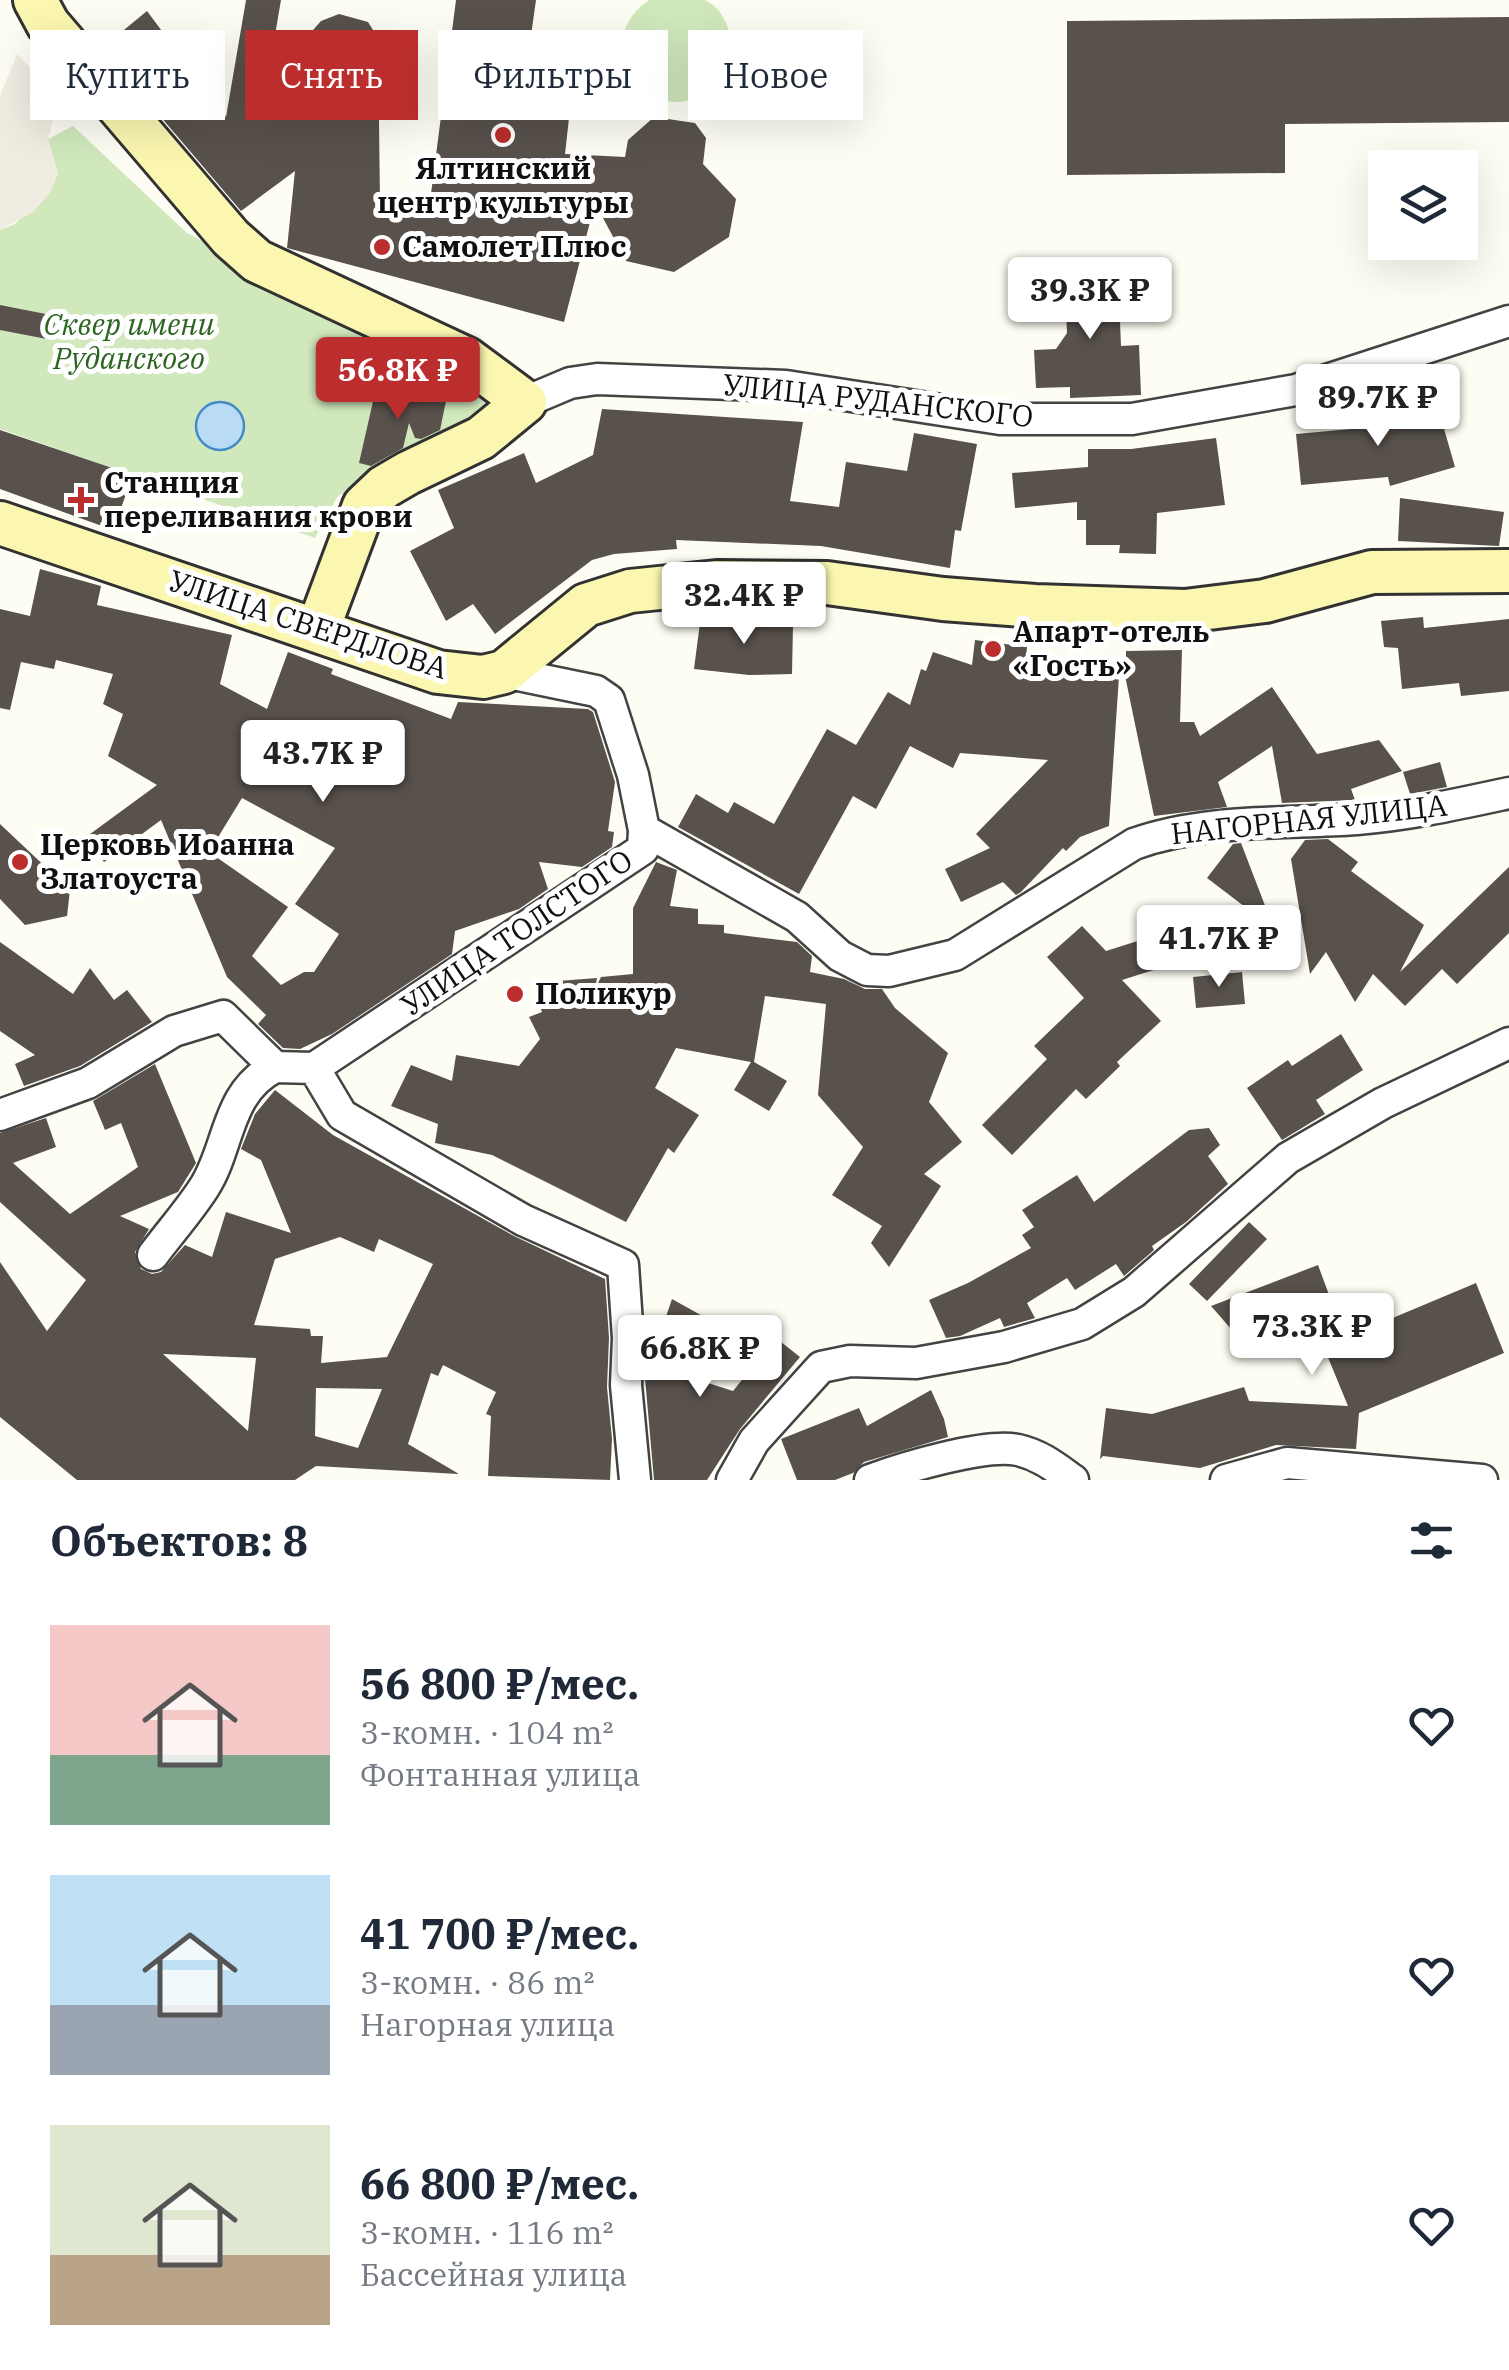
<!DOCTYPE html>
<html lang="ru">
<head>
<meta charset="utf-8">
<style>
  body { margin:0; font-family:"IBM Plex Serif",serif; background:#f6f6f7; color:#1f2937; height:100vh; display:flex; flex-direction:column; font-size:38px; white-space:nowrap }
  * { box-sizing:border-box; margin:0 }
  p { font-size:32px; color:#747a83 }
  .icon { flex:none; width:55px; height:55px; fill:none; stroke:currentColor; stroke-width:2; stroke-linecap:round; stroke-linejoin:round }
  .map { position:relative; height:1480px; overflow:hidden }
  .panel { display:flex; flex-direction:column; background:#fff; flex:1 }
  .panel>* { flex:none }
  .hud { position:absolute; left:30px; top:30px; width:1000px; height:90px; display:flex; gap:20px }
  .buttons { position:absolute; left:1368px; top:150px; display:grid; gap:20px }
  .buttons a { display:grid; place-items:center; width:110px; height:110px; border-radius:0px; background:#fff; box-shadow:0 10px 40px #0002; font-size:50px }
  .price { position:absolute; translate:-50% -85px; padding:0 22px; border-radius:10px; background:#fff; color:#222; font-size:32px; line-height:65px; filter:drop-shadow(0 2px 5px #0008) }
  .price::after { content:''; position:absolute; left:50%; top:60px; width:30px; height:22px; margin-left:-15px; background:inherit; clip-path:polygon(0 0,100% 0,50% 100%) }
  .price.current { background:#bb2e2d; color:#fff }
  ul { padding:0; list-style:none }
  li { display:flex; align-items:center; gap:30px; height:250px; padding:0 50px }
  li span { display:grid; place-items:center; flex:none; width:280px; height:200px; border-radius:0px; color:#555 }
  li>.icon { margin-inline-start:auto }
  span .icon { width:120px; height:120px; fill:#fffc; stroke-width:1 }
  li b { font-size:42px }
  h2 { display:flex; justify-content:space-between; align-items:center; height:120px; padding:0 50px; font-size:42px }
  .chip { padding:0 35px; border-radius:0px; background:#fff; box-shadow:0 10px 40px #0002; font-size:35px; line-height:90px }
  .chip.current { background:#bb2e2d; color:#fff }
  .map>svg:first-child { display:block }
  .green { fill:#d1e8bd }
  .plaza { fill:#efece1 }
  .water { fill:#b9dbf4; stroke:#438bc8; stroke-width:2.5 }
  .building { fill:#58514c; fill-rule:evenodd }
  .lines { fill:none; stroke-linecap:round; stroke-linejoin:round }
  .street-casing { stroke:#434343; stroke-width:35 }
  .secondary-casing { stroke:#323232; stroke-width:48 }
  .street { stroke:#fff; stroke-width:30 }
  .secondary { stroke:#fbf7b1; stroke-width:42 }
  .poi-dot { fill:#bb2e2d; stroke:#fff; stroke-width:4 }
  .labels { text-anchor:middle; stroke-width:10; stroke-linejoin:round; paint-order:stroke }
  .poi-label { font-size:30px; font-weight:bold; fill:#101010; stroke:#fff; text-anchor:start }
  .park-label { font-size:30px; font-style:italic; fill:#2c6522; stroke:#fff }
  .street-label { font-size:30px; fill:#101010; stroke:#fff }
</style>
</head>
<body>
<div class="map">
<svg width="1509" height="1480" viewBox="0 0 1509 1480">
  <rect width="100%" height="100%" fill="#fefdf3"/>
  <!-- green -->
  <path class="green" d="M649,0h56c17,8 25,27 26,44 2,19 -7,36 -22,47 -62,42 -124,-47 -60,-91z
    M73,126l114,107 321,160 -171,104 -22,41 -315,-109v-199l15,-6 43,-50 -10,-35z"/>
  <!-- plaza -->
  <path class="plaza" d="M17,54l42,43 -11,42 10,35 -8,19 -17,19 -33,18v-134z"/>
  <!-- water -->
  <path class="water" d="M196 426a24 24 0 1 1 48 0a24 24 0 1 1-48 0Z"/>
  <!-- building -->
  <path class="building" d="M246,0h35l-14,82 54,-61 18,-7 29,8 10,16 2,166 48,13 28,-217h80l-12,85 48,6 -7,63 60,3 3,-17 26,-23 41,6 11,15 -3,26 33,35 -7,38 -55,35 -48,-11 -31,-58 -31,119 -277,-74 8,-77 -54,40 -139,-163 45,-37 79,106z
    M1509,17v105l-224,2v49l-218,2v-154z
    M1105,261l1,37h13l2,48 18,-1 2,50 -71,3v-11l-34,1 -2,-38 22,-1 11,-16 -3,-70z
    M0,305l56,11 -4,24 -52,-10z
    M377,384l69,17 -6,29 -19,9 -6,-1 -6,-15 -6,25 -32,18 -12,-3z
    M1436,401l19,66 -65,19 -2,-9 -87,8 -5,-51 77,-7 -2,-8z
    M602,409l201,13 -13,79 49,6 7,-45 61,9 7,-38 63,11 -16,87 -6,-1 -5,38 -129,-22 -145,-6 1,9 -63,5 -22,6 -97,74 -22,-30 -27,17 -36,-70 44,-23 -16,-38 86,-37 12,30 57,-28z
    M0,430l133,45 -20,55 -113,-41z
    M1216,438l9,67 -68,8 -1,41 -37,-1 1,-8h-34v-25h-9v-18l-62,6 -3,-35 76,-6v-18h43z
    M1400,498l104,14 -5,34 -101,-5z
    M40,569l61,17 -4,19 135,30 -12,49 47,25 21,-57 45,17 -2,5 120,45 7,-17 130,7 5,3 22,70 -7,49 6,1 -2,15 -30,20 -43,-5 9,27 -29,20 -64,22 -3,23 -120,80 -32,15 -17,-1 -25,-24 8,-9 -39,-38 -66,-157 -57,42 -18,-25 71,-52 -49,-29 15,-42 -20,-10 10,-30 -57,-14 -2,9 -33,-7 -11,48 -10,-2v-99l30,7zM242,798l93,50 -40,56 44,30 -25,38h-10l-23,13 -29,-29 36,-49 -79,-55z
    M701,615l55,6v3l37,1 -1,49 -43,1 -55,-6z
    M1423,617l1,11 85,-9v72l-48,5 -2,-13 -57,6 -4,-41 -14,-1 -3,-26z
    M975,640l52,7 -1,12 94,2 -11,165 -29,11 -14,14 -3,-3 -42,44 -5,3 -13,-13 -42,20 -16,-33 45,-21 -14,-14 72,-74 -88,-7 -7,15 -43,-22 -34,63 -23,-13 -54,98 -121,-67 18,-33 32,19 6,-11 40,22 53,-95 29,16 32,-53 22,13 11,-36 5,2 7,-19 39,13z
    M1182,650l-2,72h14l6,14 72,-49 45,67 62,-14 23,31 -51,18 4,11 -73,3 -10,-57 -54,36 9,25 -73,9 -32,-155h4v-10z
    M1440,762l7,25 -37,7 -7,-22z
    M0,824l70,66 -3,26 -42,9 -25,-26z
    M1328,839l30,23 -7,9 73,54 -24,47 109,-105v66l-52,51 -15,-15 -37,37 -32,-32 -18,28 -29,-50 -16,22 -19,-115 14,-19z
    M1241,843l33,86 -67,-51 26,-34z
    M656,862l21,8 -7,36 28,3v15l26,1v8l73,9 15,14 -2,16 34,7 21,10h17l13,19 53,45 -19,49 33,40 -38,32 17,12 -52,81 -18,-24 11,-17 -50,-31 31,-48 -45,-52 8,-91 -61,-8 -11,66 33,19 -18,30 -35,-21 17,-28 -75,-14 -21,40 44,27 -25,38 -6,-5 -42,74 -134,-67 -57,-12 3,-19 -47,-18 20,-41 41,16 4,-26 63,11 21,-27 -11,-22 13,-5 -10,-29 65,-5 -2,11 6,-12 32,-3v-66z
    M1188,925l10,31 -76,24 39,41 -44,41 3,4 -34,33 -10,-10 -64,66 -30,-30 65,-66 -13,-13 50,-48 -37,-41 35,-31 24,25z
    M0,942l73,52 17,-26 24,32 13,-10 25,32 -72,44 -56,20 -9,-22 20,-9 -35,-24z
    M1242,972l3,32 -49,4 -3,-31z
    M1341,1034l22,36 -47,30 9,14 -43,26 -35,-52 41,-28 4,6z
    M155,1064l41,99 -18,29 -58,24 29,13 -14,23 6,17 11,5 9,-2 24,-27 27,12 14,-45 65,21 -30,-73 -20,-11 14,-35 20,-24 58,45 181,101 91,43 4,59 -2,49 5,52 -2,41 -122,-4 3,-60 -5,-2 10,-22 -53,-27 -5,11 -7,-3 -23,71 51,30 -143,-8 -21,14h-218l-77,-63v-155l47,69 39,-51 -86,-78v-69l46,-15 10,29 -43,16 57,51 68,-47 -17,-44 -16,7 -12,-29zM340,1237l34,15 5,-13 54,25 -46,93 -66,6 2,-27h-12l-1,-7 -56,-4 21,-66zM163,1354l93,4 -8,73zM316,1388l66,1 -24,59 -43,-12z
    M1209,1128l11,17 -12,11 20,28 -42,38 -34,24 2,4 -30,26 -8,-12 -41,26 -8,-12 -40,25 8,15 -3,1 -28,8 -4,-9 -40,18 -14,2 -17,-38 39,-17 63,-35 -9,-13 12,-8 -12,-17 55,-35 17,27 95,-72z
    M1249,1222l18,17 -60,62 -18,-17z
    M1318,1265l27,73 131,-55 28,70 -145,60 -3,36 -80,-4 -76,23 -97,-12 -3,3 6,-51 46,6 92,-27 5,14 99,5 -33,-80 -13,5 -14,-36 -49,43 -28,-32z
    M672,1299l34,19 -20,58 47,15 43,-53 24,19 -60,72 -33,51h-53l-9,-102z
    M931,1390l13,29 4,18 -84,25 -11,11 -18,7h-38l-16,-41 78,-31 8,18z"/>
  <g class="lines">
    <!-- street casing -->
    <g class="street-casing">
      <path id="street" d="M525,402l45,-19 27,-4 189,7 214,33h132l164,-29 213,-69
        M644,830l153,87 43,39 27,14 22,1 66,-16 179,-111c70,-25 149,-20 223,-25 52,-4 101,-15 152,-26
        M314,1068l28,47 181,105 100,45 5,73 -2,47 9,95
        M0,1115l88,-32 86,-52 49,-15 52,51 39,1 329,-219 1,-19 -11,-55 -24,-75 -13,-9 -92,-19
        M153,1255c17,-23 37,-45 52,-69 25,-40 21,-94 70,-119
        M732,1480l22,-39 67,-74 29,-6 66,2 88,-16 78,-23 52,-32 154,-134 95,-55 126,-60
        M870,1480c33,-12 115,-37 148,-30 22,5 37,17 55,30
        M1226,1480l61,-17 195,17"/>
    </g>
    <!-- secondary casing -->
    <g class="secondary-casing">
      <path id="secondary" d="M35,0l13,24 183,214 26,23 210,98 58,43 -44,36 -73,35 -24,14 -20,19 -46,123
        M0,523l438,149 45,5 21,-5 82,-67 44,-14 87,-9 110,1 116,16 92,7 150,5 80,-10 107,-29 137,-1"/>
    </g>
    <!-- street -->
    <use href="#street" class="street"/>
    <!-- secondary -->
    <use href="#secondary" class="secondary"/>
  </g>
  <!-- markers -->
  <g class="poi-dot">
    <circle cx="503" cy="135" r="10"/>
    <circle cx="382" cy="247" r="10"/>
    <path d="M76 485h10v10h10v10h-10v10h-10v-10h-10v-10h10z"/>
    <circle cx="993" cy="649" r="10"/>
    <circle cx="20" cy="862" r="10"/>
    <circle cx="515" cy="994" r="10"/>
  </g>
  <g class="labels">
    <!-- poi labels -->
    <g class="poi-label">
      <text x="503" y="179" text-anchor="middle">Ялтинский<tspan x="503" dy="34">центр культуры</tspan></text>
      <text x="402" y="257">Самолет Плюс</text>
      <text x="104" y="493">Станция<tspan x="104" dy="34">переливания крови</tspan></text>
      <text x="1013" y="642">Апарт-отель<tspan x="1013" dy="34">«Гость»</tspan></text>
      <text x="40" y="855">Церковь Иоанна<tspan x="40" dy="34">Златоуста</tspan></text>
      <text x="535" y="1004">Поликур</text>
    </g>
    <!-- park labels -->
    <g class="park-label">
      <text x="129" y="335">Сквер имени<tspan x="129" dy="34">Руданского</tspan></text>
    </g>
    <!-- street labels -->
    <g class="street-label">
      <text transform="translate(878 401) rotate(6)" y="10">УЛИЦА РУДАНСКОГО</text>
      <text transform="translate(308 625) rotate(18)" y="10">УЛИЦА СВЕРДЛОВА</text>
      <text transform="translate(1309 820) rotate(-6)" y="10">НАГОРНАЯ УЛИЦА</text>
      <text transform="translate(517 933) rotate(-34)" y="10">УЛИЦА ТОЛСТОГО</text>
    </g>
  </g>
</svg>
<div class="buttons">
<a><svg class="icon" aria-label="layers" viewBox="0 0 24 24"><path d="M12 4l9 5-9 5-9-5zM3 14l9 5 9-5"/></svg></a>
</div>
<b class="price" style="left:1090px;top:342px">39.3K ₽</b>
<b class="price current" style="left:398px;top:422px">56.8K ₽</b>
<b class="price" style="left:1378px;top:449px">89.7K ₽</b>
<b class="price" style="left:744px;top:647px">32.4K ₽</b>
<b class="price" style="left:323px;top:805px">43.7K ₽</b>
<b class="price" style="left:1219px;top:990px">41.7K ₽</b>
<b class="price" style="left:1312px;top:1378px">73.3K ₽</b>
<b class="price" style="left:700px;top:1400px">66.8K ₽</b>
<div class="hud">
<a class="chip">Купить</a>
<a class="chip current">Снять</a>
<a class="chip">Фильтры</a>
<a class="chip">Новое</a>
</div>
</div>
<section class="panel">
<h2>Объектов: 8<svg class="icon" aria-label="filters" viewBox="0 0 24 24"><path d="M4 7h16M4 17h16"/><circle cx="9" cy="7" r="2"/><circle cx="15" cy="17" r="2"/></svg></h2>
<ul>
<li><span style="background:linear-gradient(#f6c9c9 65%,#7fa58c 0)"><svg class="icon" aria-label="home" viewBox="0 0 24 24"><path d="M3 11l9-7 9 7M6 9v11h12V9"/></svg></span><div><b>56 800 ₽/мес.</b><p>3-комн. · 104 m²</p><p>Фонтанная улица</p></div><svg class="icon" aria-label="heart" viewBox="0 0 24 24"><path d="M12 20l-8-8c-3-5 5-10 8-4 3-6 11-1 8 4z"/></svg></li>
<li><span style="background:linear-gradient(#bfe0f5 65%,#9aa5b1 0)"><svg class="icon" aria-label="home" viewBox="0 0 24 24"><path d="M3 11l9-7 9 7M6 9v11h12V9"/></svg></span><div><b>41 700 ₽/мес.</b><p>3-комн. · 86 m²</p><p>Нагорная улица</p></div><svg class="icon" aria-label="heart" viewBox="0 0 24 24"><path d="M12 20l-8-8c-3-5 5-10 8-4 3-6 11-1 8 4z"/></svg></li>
<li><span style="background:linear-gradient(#dfe7d0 65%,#b9a48a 0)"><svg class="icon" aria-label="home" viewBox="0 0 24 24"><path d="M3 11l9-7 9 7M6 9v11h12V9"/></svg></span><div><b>66 800 ₽/мес.</b><p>3-комн. · 116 m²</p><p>Бассейная улица</p></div><svg class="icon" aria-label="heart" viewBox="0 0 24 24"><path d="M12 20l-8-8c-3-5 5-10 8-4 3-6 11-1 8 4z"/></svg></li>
</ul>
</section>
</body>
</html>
